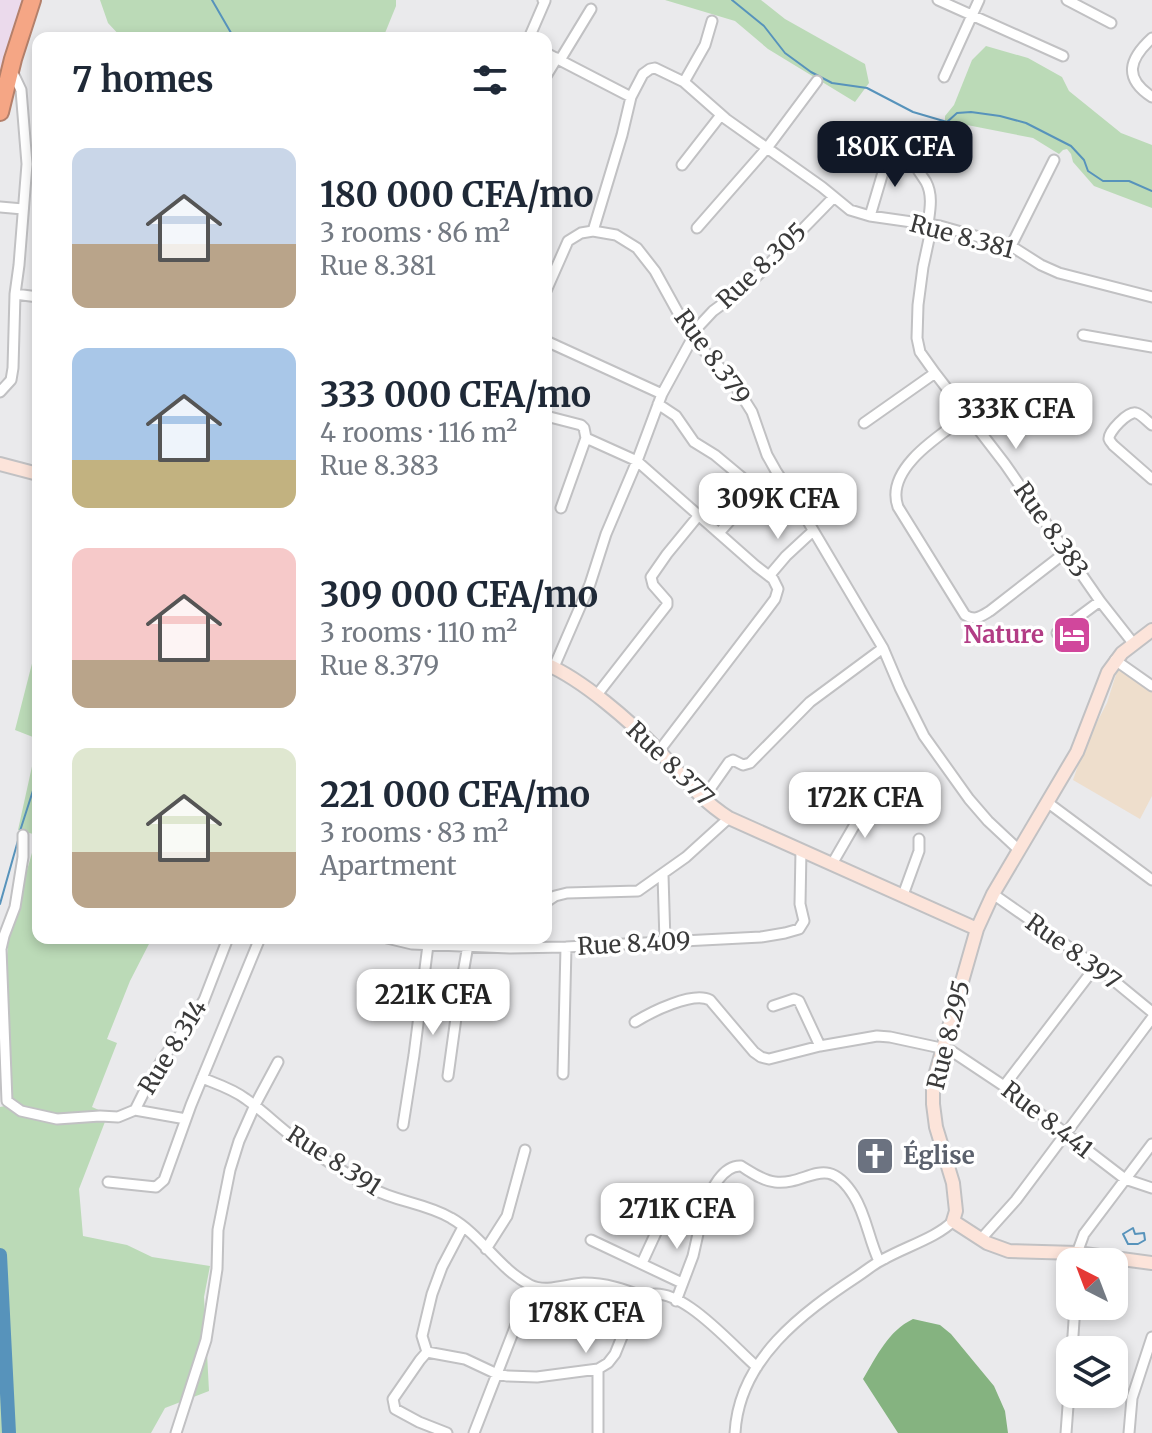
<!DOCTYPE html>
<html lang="en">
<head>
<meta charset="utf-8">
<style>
  body { margin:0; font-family:Merriweather,serif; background:#f2f2f3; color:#1f2937; height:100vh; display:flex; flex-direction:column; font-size:30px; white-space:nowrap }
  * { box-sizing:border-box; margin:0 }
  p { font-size:26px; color:#747a83 }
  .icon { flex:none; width:44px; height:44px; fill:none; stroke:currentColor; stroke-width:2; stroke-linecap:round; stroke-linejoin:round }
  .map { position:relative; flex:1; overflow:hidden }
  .panel { position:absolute; left:32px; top:32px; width:520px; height:912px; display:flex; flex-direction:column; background:#fff; border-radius:16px; box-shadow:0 4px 12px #0003 }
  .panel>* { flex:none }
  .needle { width:52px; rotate:318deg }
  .buttons { position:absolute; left:1056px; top:1248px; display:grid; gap:16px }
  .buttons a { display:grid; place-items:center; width:72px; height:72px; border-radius:16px; background:#fff; box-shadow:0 4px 12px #0003; font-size:40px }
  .price { position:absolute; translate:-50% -68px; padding:0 18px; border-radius:16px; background:#fff; color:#222; font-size:26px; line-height:52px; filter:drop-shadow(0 2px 4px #0008) }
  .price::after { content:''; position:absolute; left:50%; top:48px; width:24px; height:18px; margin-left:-12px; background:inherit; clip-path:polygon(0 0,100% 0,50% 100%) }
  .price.on { background:#111827; color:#fff }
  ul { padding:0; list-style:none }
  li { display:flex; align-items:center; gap:24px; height:200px; padding:0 40px }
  li span { display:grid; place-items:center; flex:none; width:224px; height:160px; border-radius:16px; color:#555 }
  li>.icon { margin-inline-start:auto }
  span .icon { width:96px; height:96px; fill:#fffc; stroke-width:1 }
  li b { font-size:34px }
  h2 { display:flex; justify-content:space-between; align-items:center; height:96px; padding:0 40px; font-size:34px }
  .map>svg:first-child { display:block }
  .industrial { fill:#ebdaec }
  .education { fill:#eedecc }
  .green { fill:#bbdab7 }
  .forest { fill:#85b380 }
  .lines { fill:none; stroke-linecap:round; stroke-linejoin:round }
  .stream { stroke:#5793bb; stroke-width:2 }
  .river { stroke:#5793bb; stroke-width:14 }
  .street-casing { stroke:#c1c1c3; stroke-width:13 }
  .secondary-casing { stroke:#c1c1c3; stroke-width:16 }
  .highway-casing { stroke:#b4806b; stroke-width:20 }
  .street { stroke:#fff; stroke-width:9 }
  .secondary { stroke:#fce4da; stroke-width:12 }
  .highway { stroke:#f5a685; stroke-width:16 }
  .labels { text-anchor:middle; stroke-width:7; stroke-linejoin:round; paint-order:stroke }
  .street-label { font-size:24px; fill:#3a3a3a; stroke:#fff }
  .hotel-label { font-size:24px; font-weight:bold; fill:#b23c85; stroke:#fff; text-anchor:end }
  .worship-label { font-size:24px; font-weight:bold; fill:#5b616d; stroke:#fff; text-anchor:start }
</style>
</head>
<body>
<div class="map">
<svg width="1152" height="1433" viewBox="0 0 1152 1433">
  <rect width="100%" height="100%" fill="#eaeaec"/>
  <!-- industrial -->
  <path class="industrial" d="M0,0h32l-32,112z"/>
  <!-- education -->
  <path class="education" d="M1118,668l34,23v105l-12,23 -67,-39 12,-35 22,-42z"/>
  <!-- green -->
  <path class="green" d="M100,0h296v6l-13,32h-261l-14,-15z
    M665,0h96l24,19 80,45 4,19 -14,19 -87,-53 -33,-28z
    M986,46l42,12 34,19 7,14 52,42 31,12v63l-58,-22 -21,-24 -2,-8 -4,-5 -4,1 -4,4 -26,-16 -71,-14 -11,4 -6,-3v-9l9,-11 18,-45z
    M38,640v99l-23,-9z
    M38,739v199h114l-22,43 -23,58 10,4 -25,64 16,7 -29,75 4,47 44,9 25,12 58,9 -6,31 5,94 -44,17 -14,25h-151v-326l10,-2 -3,-149 2,-22 28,-99 -19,-5z"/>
  <!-- forest -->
  <path class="forest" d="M913,1319l27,6 11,9 43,52 11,25 3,22h-110l-35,-54c14,-23 25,-48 50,-60z"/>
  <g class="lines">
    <!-- stream -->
    <path class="stream" d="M212,0l22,38
      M732,0l32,26 21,27 26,19 21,11 35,5 46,24 34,10 10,-9 14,-1 29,4 26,7 45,23 13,14 4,11 15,10h26l23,10
      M20,831l18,-56
      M0,904l19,-67
      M1133,1228l2,6 9,-1 1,7 -7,4h-10l-5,-10z"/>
    <!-- river -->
    <path class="river" d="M0,1255l9,178"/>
    <!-- street casing -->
    <g class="street-casing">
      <path id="street" d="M938,0l125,56
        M1067,0l44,23
        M712,21l-7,24 -21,37 42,37 96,68 28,23 20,6 70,10 71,20 30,19 18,8 93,24
        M529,38l16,-37 -2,-1
        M1152,38c-23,21 -29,40 0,59
        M546,53l85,44
        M560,60l31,-51
        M546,76l11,-18
        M944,77l35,-77
        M684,82l-29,-14 -5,1 -7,5 -12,23 -9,38 -29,96 23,4 21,13 18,23 37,67 37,39 11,16 12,19 15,43 9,16 24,37 83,140 17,40 24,48 45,63 19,22 31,29
        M917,149l-5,9c3,9 9,16 14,24 7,13 4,28 2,42
        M682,165l39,-50
        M0,207l23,2
        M870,216l19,-64
        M932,225l-9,42 -5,38 -1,33 3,14 15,21
        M697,228l70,-80 50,-67
        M1011,246l43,-86
        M546,291l22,-50 13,-8 12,-2
        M15,294l23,3
        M1083,335l69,12
        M546,341l116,53
        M0,392l11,-12 2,-12 2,-74 4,-29 8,-101 -6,-74 -9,-19
        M658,404l18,12 18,26 21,13 42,35
        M968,415c-26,19 -84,53 -70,92l67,108c10,6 15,2 25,-4l76,-59
        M546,416l35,9 3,3 2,10 -25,70
        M864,423l71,-50 70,91 95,137 33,42
        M1152,425c-4,-3 -11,-11 -16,-12 -8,-2 -28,19 -27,26 1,3 3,4 4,6l39,34
        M586,438l51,23 119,105 17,13 5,10 -3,10 -9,12 -107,140
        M719,533l38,-43 9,-5 16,-4
        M769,576l17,-20 27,-25
        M1057,633l43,-32
        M1115,660l37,26
        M554,667l36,-83 16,-50 31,-73 25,-67 37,-68 14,-15 26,-19 18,-16 77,-79
        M596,696l71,-91v-4l-14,-16 -2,-8 16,-23 32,-39
        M703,799l26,-37 4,-2 10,5 7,-2 60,-61 73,-54
        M1047,802l105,78
        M23,835v22l-8,50 -11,29 -3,13 6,152 14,10 36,8 43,-3 18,1 17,-7 51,9
        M832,864l40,-69c10,-4 18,7 24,13
        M663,875l2,67
        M993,894l103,72 56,46
        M903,895l16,-44v-12
        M546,902l9,-6 12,-3 71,-2 48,-34 43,-39
        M387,938l25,6 98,4 56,-1 195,-10 24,-4 14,-4 5,-8 -4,-17 1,-54
        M773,1006l21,-7 5,2 21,45
        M635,1022c16,-10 58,-31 75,-22l44,52 7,5 8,2 51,-13 57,-10 13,1 60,13 54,36 121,93 27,9
        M563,1074l3,-127
        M448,1076l11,-80 9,-51
        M202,1078c15,6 31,11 44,21 17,12 31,26 48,39 24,18 50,34 77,50 25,14 55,15 80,30 30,17 48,51 79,67 16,8 37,-1 54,-2 22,0 40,6 60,14 33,-18 90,51 113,70
        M1004,1086l92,-120
        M135,1110l14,-28 14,-24 31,-42 10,-16 24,-62
        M403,1125l11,-70 14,-110 -1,-7
        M108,1182l48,5 8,-7 27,-75 69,-167
        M649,1195l55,12c7,-16 18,-42 37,-41 10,6 22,15 34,16 33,4 51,-31 79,14 12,19 15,44 25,65
        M981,1239l35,-39 136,-182
        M591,1240l91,43
        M486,1249l21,-33 18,-66
        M1077,1262v-9l7,-19 68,-90
        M642,1263l29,-63
        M676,1301l17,-45 11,-49
        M1072,1350l3,-44
        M427,1352l-5,-16 10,-42 10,-27 21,-40
        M176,1433l30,-93 11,-71 1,-39 12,-60 9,-29 16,-36 23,-43
        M447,1433l-28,-11 -24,-13 -2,-10 27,-39 7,-8 38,7 32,15 10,2 30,1 61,-8 10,-6 7,-9 15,-37 14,-20
        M474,1433l57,-147
        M598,1433v-64
        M735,1433c4,-74 67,-120 123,-157 9,-6 17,-13 26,-17 21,-12 54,-22 69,-38
        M1066,1433l4,-54
        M1129,1433l3,-35 20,-61"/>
    </g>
    <!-- secondary casing -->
    <g class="secondary-casing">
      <path id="secondary" d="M0,464l38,10
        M1152,630l-30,23 -14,19 -31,80 -84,142 -16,35 -44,154v21l3,23 17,56 3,28 -3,10 34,22 22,8 68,2 75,10
        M546,664c37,16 84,57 112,86 24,25 41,49 71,68l248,111"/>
    </g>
    <!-- highway casing -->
    <g class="highway-casing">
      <path id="highway" d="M0,112l13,-53 19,-59"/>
    </g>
    <!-- street -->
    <use href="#street" class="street"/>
    <!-- secondary -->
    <use href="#secondary" class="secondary"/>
    <!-- highway -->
    <use href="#highway" class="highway"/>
  </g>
  <!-- icons -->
  <defs>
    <g id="hotel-square" transform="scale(2)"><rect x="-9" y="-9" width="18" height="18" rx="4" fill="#d1479c" stroke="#fff"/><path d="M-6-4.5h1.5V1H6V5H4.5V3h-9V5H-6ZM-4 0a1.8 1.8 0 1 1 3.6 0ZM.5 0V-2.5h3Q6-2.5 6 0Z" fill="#fff"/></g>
    <g id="church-square" transform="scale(2)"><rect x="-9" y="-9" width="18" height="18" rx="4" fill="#6b7280" stroke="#fff"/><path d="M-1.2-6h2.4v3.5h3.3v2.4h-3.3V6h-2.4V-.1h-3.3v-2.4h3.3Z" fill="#fff"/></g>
  </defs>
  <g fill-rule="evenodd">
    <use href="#hotel-square" x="1072" y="635"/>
    <use href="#church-square" x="875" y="1156"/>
  </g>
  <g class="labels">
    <!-- street labels -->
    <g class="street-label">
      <text transform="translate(962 237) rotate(15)" y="8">Rue 8.381</text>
      <text transform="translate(762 266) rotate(-43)" y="8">Rue 8.305</text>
      <text transform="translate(712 357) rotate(54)" y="8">Rue 8.379</text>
      <text transform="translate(1051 530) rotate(55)" y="8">Rue 8.383</text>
      <text transform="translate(670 764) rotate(44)" y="8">Rue 8.377</text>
      <text transform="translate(634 944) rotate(-3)" y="8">Rue 8.409</text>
      <text transform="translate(1073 952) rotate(36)" y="8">Rue 8.397</text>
      <text transform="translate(949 1035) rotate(-76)" y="8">Rue 8.295</text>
      <text transform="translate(173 1047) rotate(-58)" y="8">Rue 8.314</text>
      <text transform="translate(1047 1120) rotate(38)" y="8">Rue 8.441</text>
      <text transform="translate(334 1161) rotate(33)" y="8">Rue 8.391</text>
    </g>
    <!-- hotel labels -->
    <g class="hotel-label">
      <text x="1044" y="643">Nature</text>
    </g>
    <!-- worship labels -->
    <g class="worship-label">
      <text x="903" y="1164">Église</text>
    </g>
  </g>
</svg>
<div class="buttons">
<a><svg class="needle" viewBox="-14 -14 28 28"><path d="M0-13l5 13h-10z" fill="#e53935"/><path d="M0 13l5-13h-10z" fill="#747a83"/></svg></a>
<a><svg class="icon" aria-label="layers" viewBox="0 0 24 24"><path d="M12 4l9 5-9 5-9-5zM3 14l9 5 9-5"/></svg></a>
</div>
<b class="price on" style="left:895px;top:189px">180K CFA</b>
<b class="price" style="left:1016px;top:451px">333K CFA</b>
<b class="price" style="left:778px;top:541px">309K CFA</b>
<b class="price" style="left:865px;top:840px">172K CFA</b>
<b class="price" style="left:433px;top:1037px">221K CFA</b>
<b class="price" style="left:677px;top:1251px">271K CFA</b>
<b class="price" style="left:586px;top:1355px">178K CFA</b>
<section class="panel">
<h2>7 homes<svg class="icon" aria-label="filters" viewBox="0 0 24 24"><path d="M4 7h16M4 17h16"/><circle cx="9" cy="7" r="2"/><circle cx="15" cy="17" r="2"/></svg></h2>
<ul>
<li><span style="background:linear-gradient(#c9d6e8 60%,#b9a48a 0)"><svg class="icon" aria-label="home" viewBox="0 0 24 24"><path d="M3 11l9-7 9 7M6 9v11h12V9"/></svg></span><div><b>180 000 CFA/mo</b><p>3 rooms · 86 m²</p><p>Rue 8.381</p></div></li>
<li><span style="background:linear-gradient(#a9c7e8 70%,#c2b280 0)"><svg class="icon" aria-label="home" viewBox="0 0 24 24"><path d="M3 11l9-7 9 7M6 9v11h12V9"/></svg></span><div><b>333 000 CFA/mo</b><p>4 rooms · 116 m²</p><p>Rue 8.383</p></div></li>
<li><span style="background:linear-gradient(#f6c9c9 70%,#b9a48a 0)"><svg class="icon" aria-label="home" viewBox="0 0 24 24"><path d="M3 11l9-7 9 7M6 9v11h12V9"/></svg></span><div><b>309 000 CFA/mo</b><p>3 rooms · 110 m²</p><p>Rue 8.379</p></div></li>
<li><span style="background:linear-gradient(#dfe7d0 65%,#b9a48a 0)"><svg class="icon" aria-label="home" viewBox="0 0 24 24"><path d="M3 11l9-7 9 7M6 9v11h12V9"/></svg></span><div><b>221 000 CFA/mo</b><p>3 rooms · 83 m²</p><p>Apartment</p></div></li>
</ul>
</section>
</div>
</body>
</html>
